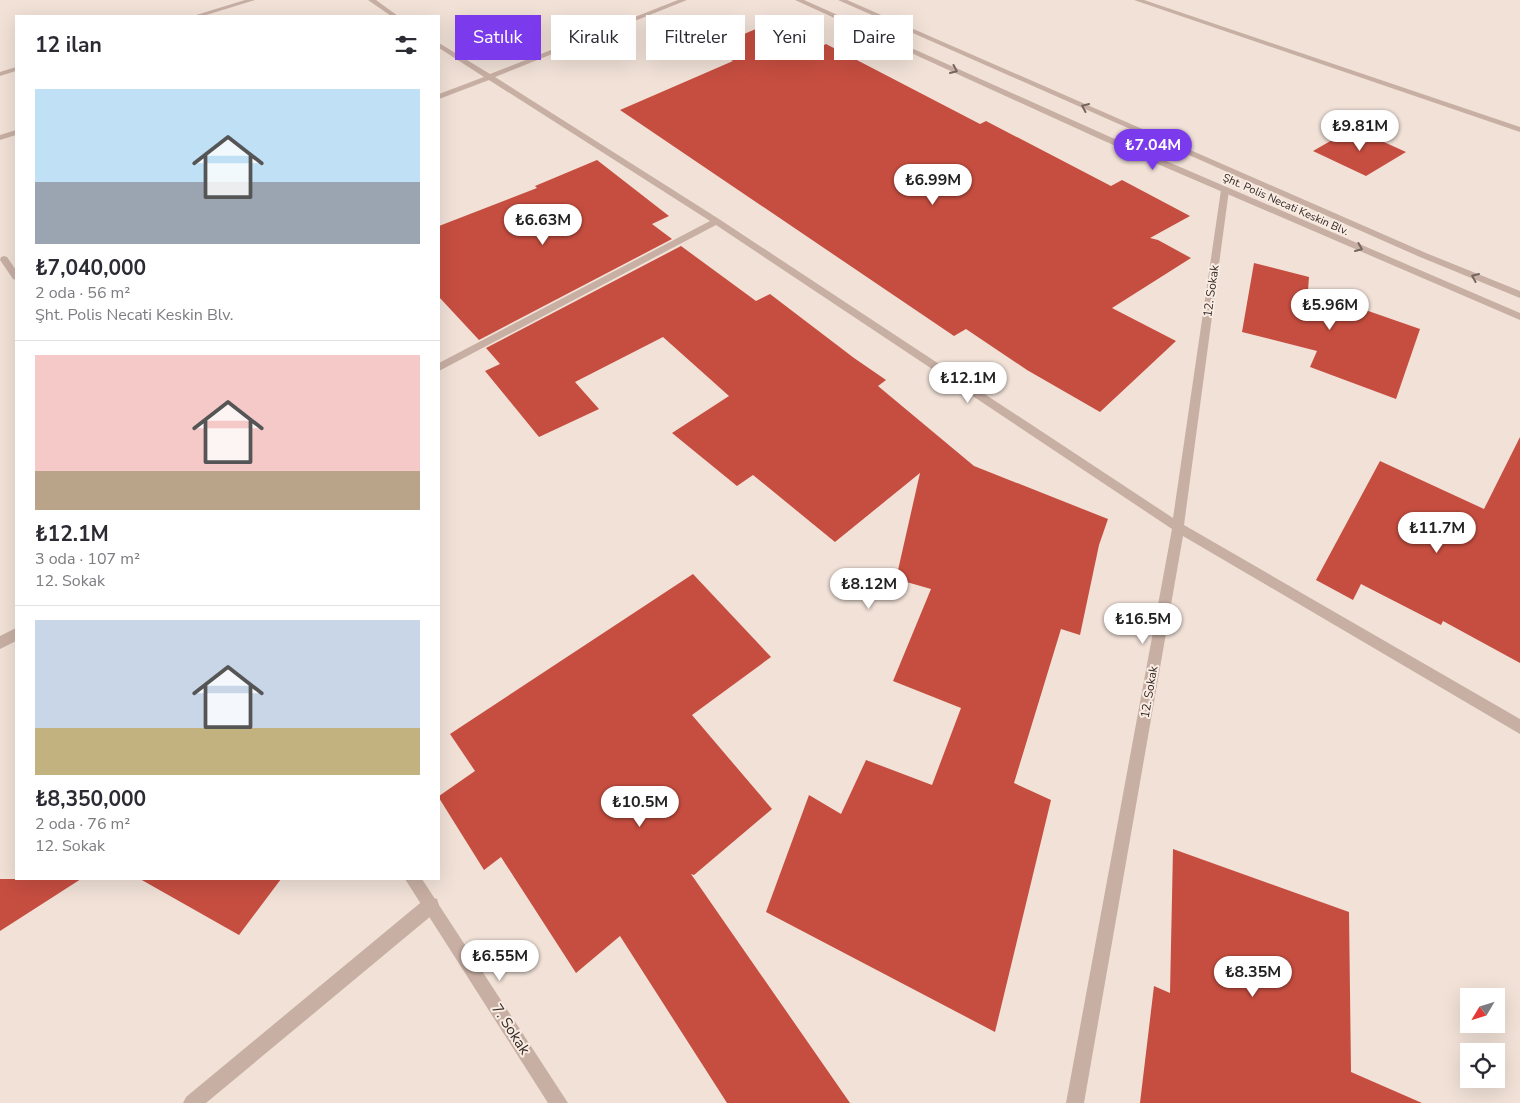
<!DOCTYPE html>
<html lang="tr">
<head>
<meta charset="utf-8">
<style>
  body { margin:0; font-family:"Nunito Sans",sans-serif; background:#f7f7f7; color:#2b2b33; height:100vh; display:flex; flex-direction:column; font-size:19px; white-space:nowrap }
  * { box-sizing:border-box; margin:0 }
  p { font-size:16px; color:#7c7c81 }
  .icon { flex:none; width:28px; height:28px; fill:none; stroke:currentColor; stroke-width:2; stroke-linecap:round; stroke-linejoin:round }
  .map { position:relative; flex:1; overflow:hidden }
  .sheet { position:absolute; left:15px; top:15px; width:425px; height:865px; display:flex; flex-direction:column; background:#fff; border-radius:0px; box-shadow:0 5px 20px #0002 }
  .sheet>* { flex:none }
  .top-card { position:absolute; left:455px; top:15px; width:475px; height:45px; display:flex; gap:10px }
  .needle { width:32px; rotate:232deg }
  .buttons { position:absolute; left:1460px; top:988px; display:grid; gap:10px }
  .buttons a { display:grid; place-items:center; width:45px; height:45px; border-radius:0px; background:#fff; box-shadow:0 5px 20px #0002; font-size:25px }
  .price { position:absolute; translate:-50% -42px; padding:0 11px; border-radius:18px; background:#fff; color:#222; font-size:16px; line-height:32px; filter:drop-shadow(0 1px 2px #0008) }
  .price::after { content:''; position:absolute; left:50%; top:30px; width:15px; height:11px; margin-left:-8px; background:inherit; clip-path:polygon(0 0,100% 0,50% 100%) }
  .price.on { background:#7c3aed; color:#fff }
  ul { padding:0; list-style:none }
  li { display:grid; align-content:center; gap:10px; height:265px; padding:0 20px }
  li+li { border-top:1px solid #e1e1e2 }
  li span { display:grid; place-items:center; height:155px; border-radius:0px; color:#555 }
  li>.icon { margin-inline-start:auto }
  span .icon { width:90px; height:90px; fill:#fffc; stroke-width:1 }
  li b { font-size:21px }
  h2 { display:flex; justify-content:space-between; align-items:center; height:60px; padding:0 20px; font-size:21px }
  .tag { padding:0 18px; border-radius:0px; background:#fff; box-shadow:0 5px 20px #0002; font-size:18px; line-height:45px }
  .tag.on { background:#7c3aed; color:#fff }
  .map>svg:first-child { display:block }
  .building { fill:#c64e40 }
  .lines { fill:none; stroke-linecap:round; stroke-linejoin:round }
  .service { fill:#c8afa4; fill-rule:evenodd }
  .minor { fill:#c8afa4; fill-rule:evenodd }
  .tertiary { fill:#c8afa4; fill-rule:evenodd }
  .oneway { stroke:#76655e }
  .labels { text-anchor:middle; stroke-width:4; stroke-linejoin:round; paint-order:stroke }
  .far-street-label { font-size:11px; fill:#332825; stroke:#f9ece3 }
  .street-label { font-size:12px; fill:#332825; stroke:#f9ece3 }
  .near-street-label { font-size:15px; fill:#332825; stroke:#f9ece3 }
</style>
</head>
<body>
<div class="map">
<svg width="1520" height="1103" viewBox="0 0 1520 1103">
  <rect width="100%" height="100%" fill="#f1e1d7"/>
  <!-- building -->
  <path class="building" d="M765,25l50,25 11,-6 154,80 6,-3 125,65 11,-6 68,36 -40,22 8,2 33,18 -79,50 64,33 -76,71 -73,-42 -61,-41 -12,7 -334,-226 113,-49 -24,-12z
    M1353,128l53,24 -40,24 -53,-25z
    M597,160l72,56 -17,8 20,15 -193,101 -40,-43v-71l98,-38 -2,-2z
    M681,246l75,55 14,-7 84,64 32,22 -8,6 96,80 134,53 -9,26 -19,90 -19,-6 -47,154 37,17 -56,232 -229,-120 43,-117 32,19 25,-54 66,25 29,-77 -68,-27 38,-92 -35,-10 24,-106 -85,69 -82,-67 -16,11 -65,-53 57,-37 -66,-59 -88,45 24,27 -60,28 -54,-66 15,-7 -14,-16z
    M1254,263l55,14 -1,13 112,39 -24,70 -86,-32 7,-16 -75,-19z
    M1520,437v226l-77,-42 -2,4 -80,-41 -8,16 -37,-20 64,-119 104,48z
    M693,574l78,83 -79,58 80,94 -78,66 -3,-1 159,229h-123l-107,-167 -44,37 -75,-116 -17,13 -45,-72v-2l36,-25 -25,-37z
    M1173,849l176,63 2,160 71,31h-282l14,-117 16,7z
    M0,879h81l-81,52z
    M140,879h141l-42,56z"/>
  <g class="lines">
    <!-- service -->
    <path class="service" d="M16,130v5l-16,5v-5z
      M431,897l6,2 2,6 -2,6 -231,192h-23l3,-6 239,-198z"/>
    <!-- minor -->
    <path class="minor" d="M245,0h10l-52,16h-10z
      M368,0h8l22,16h-7z
      M678,0h9l-192,77 224,142 454,299 48,-328 7,-2 1,2 -45,335 336,194v15l-337,-198 -99,567h-18l106,-574 -456,-304 -277,146v-8l271,-142 -221,-141 -50,19v-5l45,-17 -45,-29v-5l51,31z
      M1134,0h10l376,127v5z
      M16,67v4l-16,5v-4z
      M4,256l3,1 9,13v10l-3,-1 -13,-19 1,-3z
      M16,628v13l-16,8v-13z
      M405,879h17l146,224h-20z"/>
    <!-- tertiary -->
    <path class="tertiary" d="M795,0h9l304,136 412,177v7l-418,-180z
      M838,0h9l579,253 94,38v7l-100,-41z"/>
  </g>
  <!-- one-way arrows -->
  <defs><path id="oneway-chevron" d="M-2-3.5L2.5 0L-2 3.5" fill="none" stroke-width="1.6" stroke-linecap="round" stroke-linejoin="round" transform="scale(1.25)"/></defs>
  <g class="oneway">
    <use href="#oneway-chevron" transform="translate(954 70) rotate(24)"/>
    <use href="#oneway-chevron" transform="translate(1085 107) rotate(-156)"/>
    <use href="#oneway-chevron" transform="translate(1359 248) rotate(23)"/>
    <use href="#oneway-chevron" transform="translate(1475 277) rotate(-157)"/>
  </g>
  <g class="labels">
    <!-- far-street labels -->
    <g class="far-street-label">
      <text transform="translate(1286 204) rotate(24)" y="4">Şht. Polis Necati Keskin Blv.</text>
    </g>
    <!-- street labels -->
    <g class="street-label">
      <text transform="translate(1211 291) rotate(-82)" y="4">12. Sokak</text>
      <text transform="translate(1149 692) rotate(-80)" y="4">12. Sokak</text>
    </g>
    <!-- near-street labels -->
    <g class="near-street-label">
      <text transform="translate(511 1029) rotate(57)" y="5">7. Sokak</text>
    </g>
  </g>
</svg>
<div class="buttons">
<a><svg class="needle" viewBox="-14 -14 28 28"><path d="M0-13l5 13h-10z" fill="#e53935"/><path d="M0 13l5-13h-10z" fill="#7c7c81"/></svg></a>
<a><svg class="icon" aria-label="locate" viewBox="0 0 24 24"><circle cx="12" cy="12" r="6"/><path d="M12 2v4M12 18v4M2 12h4M18 12h4"/></svg></a>
</div>
<b class="price" style="left:1360px;top:152px">₺9.81M</b>
<b class="price on" style="left:1153px;top:171px">₺7.04M</b>
<b class="price" style="left:933px;top:206px">₺6.99M</b>
<b class="price" style="left:543px;top:246px">₺6.63M</b>
<b class="price" style="left:1330px;top:331px">₺5.96M</b>
<b class="price" style="left:968px;top:404px">₺12.1M</b>
<b class="price" style="left:1437px;top:554px">₺11.7M</b>
<b class="price" style="left:869px;top:610px">₺8.12M</b>
<b class="price" style="left:1143px;top:645px">₺16.5M</b>
<b class="price" style="left:640px;top:828px">₺10.5M</b>
<b class="price" style="left:500px;top:982px">₺6.55M</b>
<b class="price" style="left:1253px;top:998px">₺8.35M</b>
<div class="top-card">
<a class="tag on">Satılık</a>
<a class="tag">Kiralık</a>
<a class="tag">Filtreler</a>
<a class="tag">Yeni</a>
<a class="tag">Daire</a>
</div>
<section class="sheet">
<h2>12 ilan<svg class="icon" aria-label="filters" viewBox="0 0 24 24"><path d="M4 7h16M4 17h16"/><circle cx="9" cy="7" r="2"/><circle cx="15" cy="17" r="2"/></svg></h2>
<ul>
<li><span style="background:linear-gradient(#bfe0f5 60%,#9aa5b1 0)"><svg class="icon" aria-label="home" viewBox="0 0 24 24"><path d="M3 11l9-7 9 7M6 9v11h12V9"/></svg></span><div><b>₺7,040,000</b><p>2 oda · 56 m²</p><p>Şht. Polis Necati Keskin Blv.</p></div></li>
<li><span style="background:linear-gradient(#f6c9c9 75%,#b9a48a 0)"><svg class="icon" aria-label="home" viewBox="0 0 24 24"><path d="M3 11l9-7 9 7M6 9v11h12V9"/></svg></span><div><b>₺12.1M</b><p>3 oda · 107 m²</p><p>12. Sokak</p></div></li>
<li><span style="background:linear-gradient(#c9d6e8 70%,#c2b280 0)"><svg class="icon" aria-label="home" viewBox="0 0 24 24"><path d="M3 11l9-7 9 7M6 9v11h12V9"/></svg></span><div><b>₺8,350,000</b><p>2 oda · 76 m²</p><p>12. Sokak</p></div></li>
</ul>
</section>
</div>
</body>
</html>
